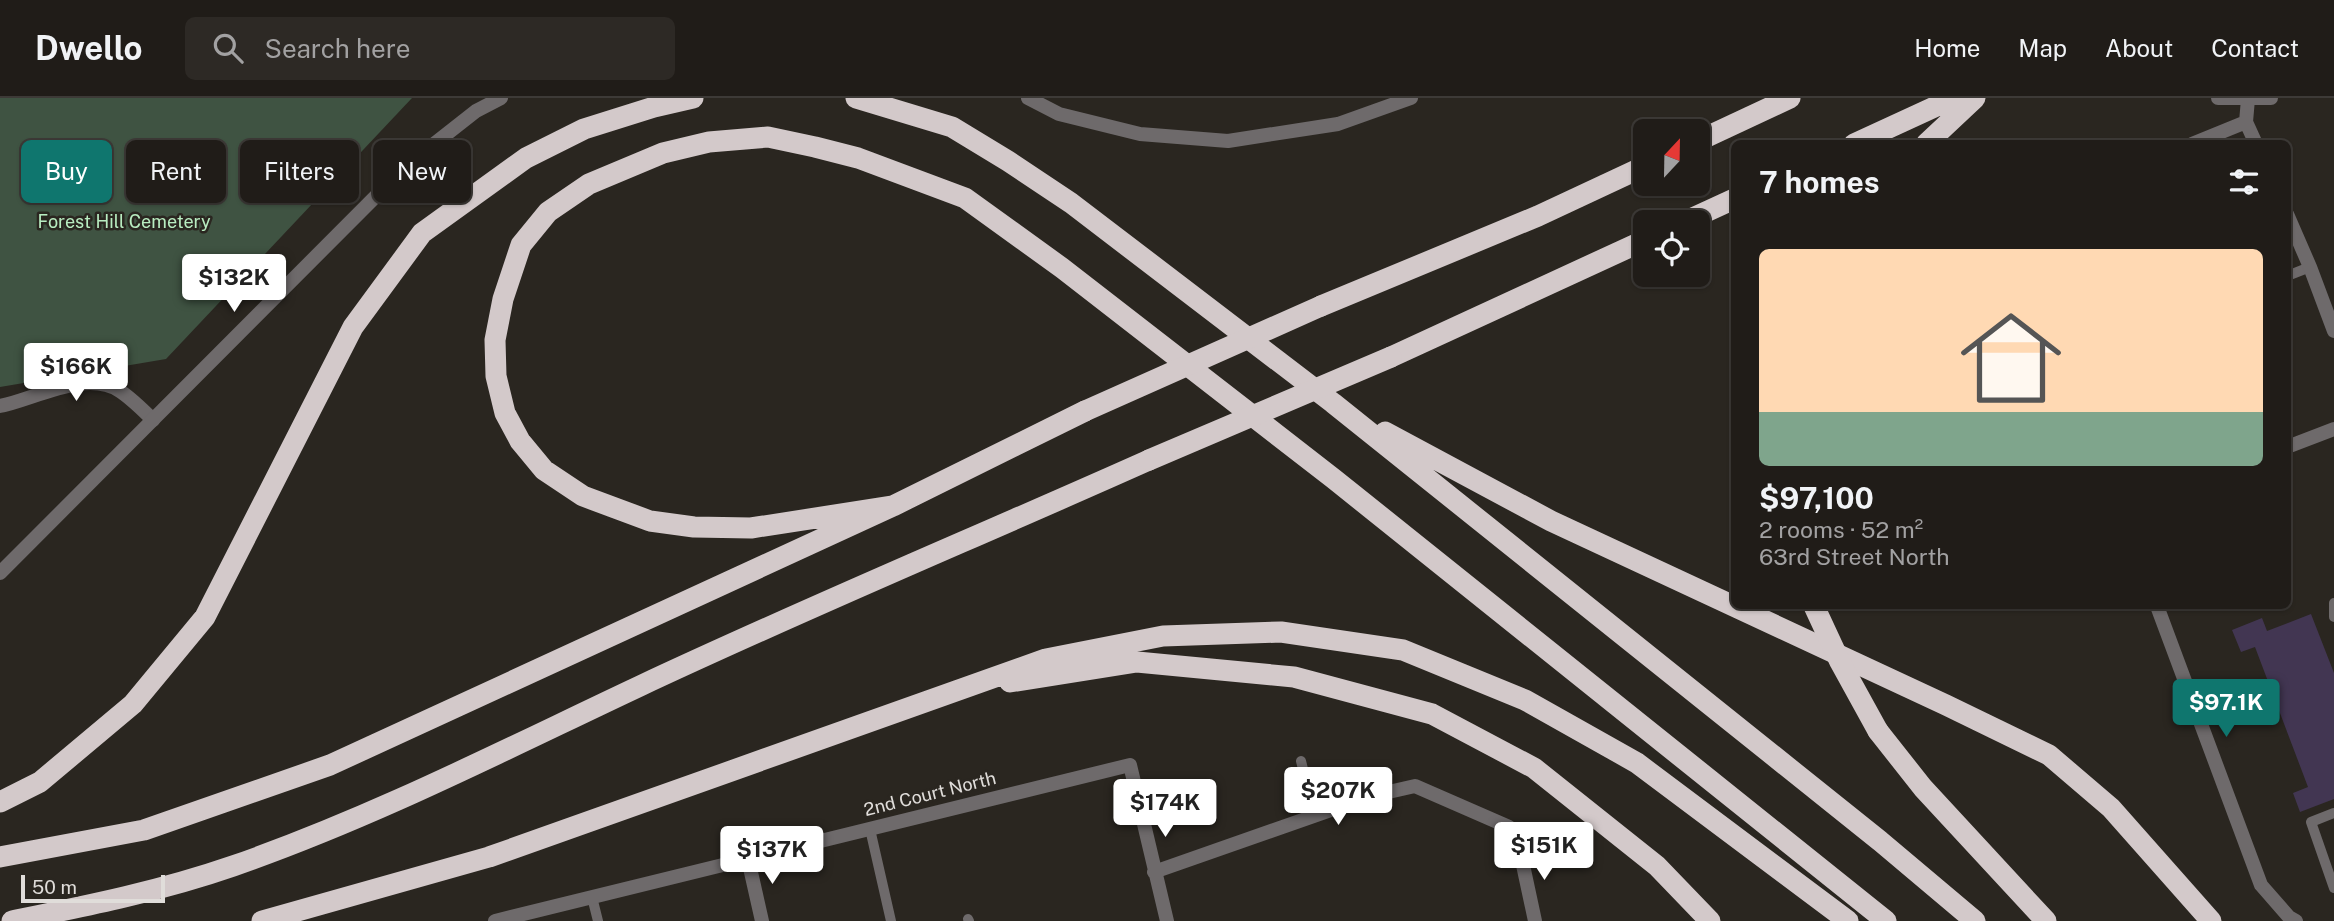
<!DOCTYPE html>
<html lang="en">
<head>
<meta charset="utf-8">
<style>
  body { margin:0; font-family:"Public Sans",sans-serif; background:#2d2925; color:#f1f3f6; height:100vh; display:flex; flex-direction:column; font-size:26px; white-space:nowrap }
  * { box-sizing:border-box; margin:0 }
  p { font-size:23px; color:#a2a1a2 }
  .icon { flex:none; width:38px; height:38px; fill:none; stroke:currentColor; stroke-width:2; stroke-linecap:round; stroke-linejoin:round }
  .map { position:relative; flex:1; overflow:hidden }
  .drawer { position:absolute; left:1731px; top:42px; width:560px; height:469px; display:flex; flex-direction:column; background:#201c18; border-radius:10px; box-shadow:0 2px 5px #0004,0 0 0 2px #3d3a37 }
  .drawer>* { flex:none }
  .guide { position:absolute; left:21px; top:42px; width:665px; height:63px; display:flex; gap:14px }
  .needle { width:46px; rotate:22deg }
  .controls { position:absolute; left:1633px; top:21px; display:grid; gap:14px }
  .controls a { display:grid; place-items:center; width:77px; height:77px; border-radius:10px; background:#201c18; box-shadow:0 2px 5px #0004,0 0 0 2px #3d3a37; font-size:35px }
  .scale { position:absolute; left:21px; bottom:18px; width:144px; box-sizing:border-box; padding-left:7px; border:4px solid #e0ddda; border-top:0; font-size:19px; line-height:24px; white-space:nowrap; color:#e0ddda; -webkit-text-stroke:5px #2a2620; paint-order:stroke }
  .price { position:absolute; translate:-50% -60px; padding:0 16px; border-radius:7px; background:#fff; color:#222; font-size:23px; line-height:46px; filter:drop-shadow(0 2px 4px #0008) }
  .price::after { content:''; position:absolute; left:50%; top:42px; width:21px; height:16px; margin-left:-10px; background:inherit; clip-path:polygon(0 0,100% 0,50% 100%) }
  .price.current { background:#0f766e; color:#fff }
  ul { padding:0; list-style:none }
  li { display:grid; align-content:center; gap:14px; height:371px; padding:0 28px }
  li+li { border-top:2px solid #3d3a37 }
  li span { display:grid; place-items:center; height:217px; border-radius:10px; color:#555 }
  li>.icon { margin-inline-start:auto }
  span .icon { width:126px; height:126px; fill:#fffc; stroke-width:1 }
  li b { font-size:30px }
  h2 { display:flex; justify-content:space-between; align-items:center; height:84px; padding:0 28px; font-size:30px }
  .pill { padding:0 24px; border-radius:10px; background:#201c18; box-shadow:0 2px 5px #0004,0 0 0 2px #3d3a37; font-size:24px; line-height:63px }
  .pill.current { background:#0f766e; color:#fff }
  header { display:flex; align-items:center; gap:42px; box-sizing:border-box; height:98px; padding:0 35px; background:#201c18; border-bottom:2px solid #3d3a37 }
  header strong { font-size:33px }
  nav { display:flex; gap:38px; margin-inline-start:auto; font-size:24px }
  .search { width:490px; height:63px; background:#2d2925; display:flex; align-items:center; gap:18px; box-sizing:border-box; padding:0 24px; border-radius:10px; color:#a2a1a2; font-size:26px }
  .map>svg:first-child { display:block }
  .green { fill:#3f5342 }
  .building { fill:#423652 }
  .lines { fill:none; stroke-linecap:round; stroke-linejoin:round }
  .service { stroke:#6e6a6b; stroke-width:10 }
  .minor { stroke:#6e6a6b; stroke-width:14 }
  .tertiary { stroke:#6e6a6b; stroke-width:14 }
  .motorway { stroke:#d3c9ca; stroke-width:21 }
  .motorway-bridge { stroke:#d3c9ca; stroke-width:21 }
  .labels { text-anchor:middle; stroke-width:5; stroke-linejoin:round; paint-order:stroke }
  .park-label { font-size:18px; fill:#b8ecc0; stroke:#2a2620 }
  .street-label { font-size:18px; fill:#e0ddda; stroke:#2a2620 }
</style>
</head>
<body>
<header>
<strong>Dwello</strong>
<div class="search"><svg class="icon" aria-label="search" viewBox="0 0 24 24"><circle cx="10" cy="10" r="6"/><path d="M15 15l6 6"/></svg>Search here</div>
<nav><a>Home</a><a>Map</a><a>About</a><a>Contact</a></nav>
</header>
<div class="map">
<svg width="2334" height="823" viewBox="0 0 2334 823">
  <rect width="100%" height="100%" fill="#2a2620"/>
  <!-- green -->
  <path class="green" d="M0,0h412l-246,261 -166,28z"/>
  <!-- building -->
  <path class="building" d="M2311,516l23,59v126l-34,13 -7,-19 15,-6 -53,-140 -14,5 -9,-22 30,-12 5,13z"/>
  <g class="lines">
    <!-- service -->
    <path class="service" d="M2287,178l23,-9
      M2334,505v14
      M1301,663l14,56
      M2334,715l-23,9 23,66
      M870,731l21,92
      M592,799l6,24
      M968,821l1,2"/>
    <!-- minor -->
    <path class="minor" d="M2246,24l10,22
      M2192,46l54,-22 2,-23
      M2287,116l23,53 24,64
      M0,308c35,-7 86,-37 120,-15 12,8 23,19 33,29
      M2287,349l47,-18
      M2157,508l104,279 28,32 7,4
      M748,761l14,62
      M1154,774l217,-76 44,-10 94,41 11,24 15,70
      M495,823l635,-156 37,156"/>
    <!-- tertiary -->
    <path class="tertiary" d="M1028,0l31,16 81,20 88,7 110,-17 73,-26
      M2218,0h53
      M0,475l406,-407 70,-55 25,-13"/>
    <!-- motorway -->
    <path class="motorway" d="M856,0l96,29 56,34 63,42 262,200 547,438 95,80
      M1698,43l92,-43
      M1854,46l100,-46
      M1926,46l49,-46
      M1684,124l50,-23
      M1321,208l217,-90 107,-50
      M1391,259l254,-117
      M1385,334l166,89 395,184 103,50 62,53 100,113
      M893,408l-142,22 -57,-1 -44,-6 -67,-25 -39,-26 -24,-29 -15,-28 -9,-37 -1,-36 8,-41 18,-54 27,-33 41,-28 74,-31 46,-11 59,-5 47,10 43,11 107,40 97,70 272,211 552,442
      M1010,584l127,-20 157,15 138,37 102,54 123,98 53,55
      M1878,633l45,57 123,133
      M0,704l40,-20 93,-78 72,-87 148,-290 69,-94 104,-75 58,-29 70,-22 39,-9
      M0,759l144,-27 186,-65 563,-259 192,-95
      M12,823c74,-15 149,-30 221,-55 141,-49 273,-117 407,-180 168,-79 339,-150 509,-226
      M262,823l227,-64 557,-198 117,-23 118,-4 122,18 122,50 112,63 211,158"/>
    <!-- motorway-bridge -->
    <path class="motorway-bridge" d="M1085,313l236,-105
      M1149,362l242,-103
      M1814,508l26,56 38,69"/>
  </g>
  <g class="labels">
    <!-- park labels -->
    <g class="park-label">
      <text x="124" y="130">Forest Hill Cemetery</text>
    </g>
    <!-- street labels -->
    <g class="street-label">
      <text transform="translate(930 696) rotate(-14)" y="6">2nd Court North</text>
    </g>
  </g>
</svg>
<div class="controls">
<a><svg class="needle" viewBox="-14 -14 28 28"><path d="M0-13l5 13h-10z" fill="#e53935"/><path d="M0 13l5-13h-10z" fill="#a2a1a2"/></svg></a>
<a><svg class="icon" aria-label="locate" viewBox="0 0 24 24"><circle cx="12" cy="12" r="6"/><path d="M12 2v4M12 18v4M2 12h4M18 12h4"/></svg></a>
</div>
<div class="scale">50 m</div>
<b class="price" style="left:234px;top:216px">$132K</b>
<b class="price" style="left:76px;top:305px">$166K</b>
<b class="price current" style="left:2226px;top:641px">$97.1K</b>
<b class="price" style="left:1338px;top:729px">$207K</b>
<b class="price" style="left:1165px;top:741px">$174K</b>
<b class="price" style="left:1544px;top:784px">$151K</b>
<b class="price" style="left:772px;top:788px">$137K</b>
<div class="guide">
<a class="pill current">Buy</a>
<a class="pill">Rent</a>
<a class="pill">Filters</a>
<a class="pill">New</a>
</div>
<section class="drawer">
<h2>7 homes<svg class="icon" aria-label="filters" viewBox="0 0 24 24"><path d="M4 7h16M4 17h16"/><circle cx="9" cy="7" r="2"/><circle cx="15" cy="17" r="2"/></svg></h2>
<ul>
<li><span style="background:linear-gradient(#ffd9b3 75%,#7fa58c 0)"><svg class="icon" aria-label="home" viewBox="0 0 24 24"><path d="M3 11l9-7 9 7M6 9v11h12V9"/></svg></span><div><b>$97,100</b><p>2 rooms · 52 m²</p><p>63rd Street North</p></div></li>
</ul>
</section>
</div>
</body>
</html>
